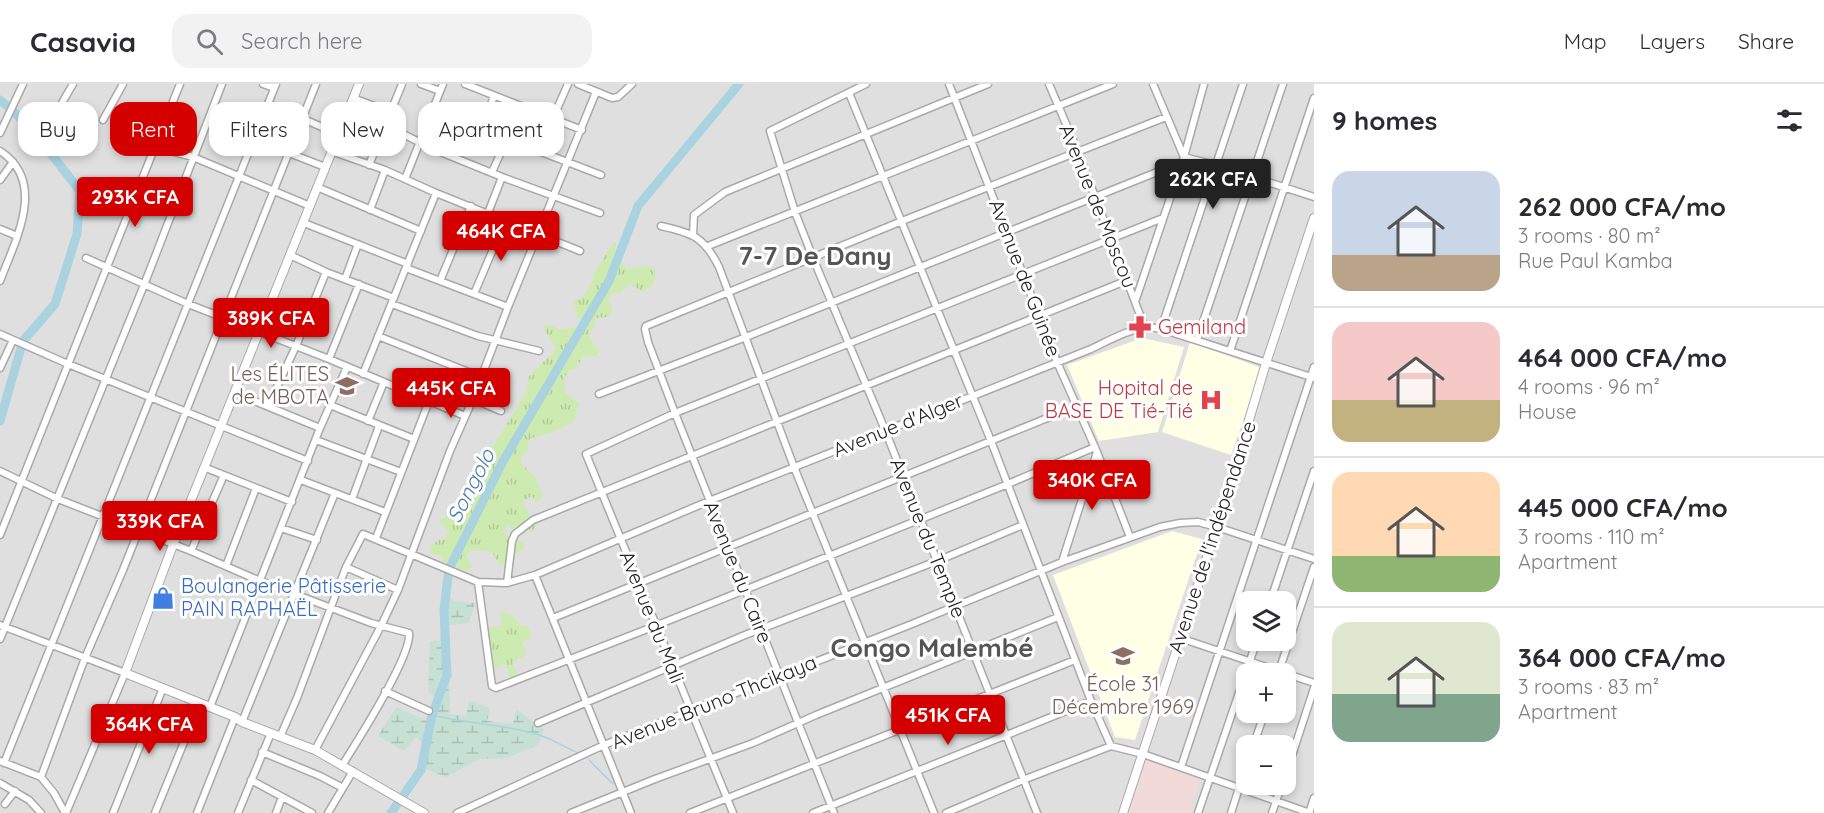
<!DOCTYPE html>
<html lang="en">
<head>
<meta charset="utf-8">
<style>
  body { margin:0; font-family:Quicksand,sans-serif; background:#f2f2f3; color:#2b2b33; height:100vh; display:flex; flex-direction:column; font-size:22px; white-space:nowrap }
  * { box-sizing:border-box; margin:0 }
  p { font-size:20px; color:#7c7c81 }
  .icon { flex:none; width:33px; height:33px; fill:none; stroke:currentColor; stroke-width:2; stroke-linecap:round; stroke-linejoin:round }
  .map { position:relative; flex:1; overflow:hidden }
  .sheet { display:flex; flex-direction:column; background:#fff; width:510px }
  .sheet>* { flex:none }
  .top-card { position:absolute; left:18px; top:18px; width:570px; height:54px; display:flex; gap:12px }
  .tools { position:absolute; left:1236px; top:507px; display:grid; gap:12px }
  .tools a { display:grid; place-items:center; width:60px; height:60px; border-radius:12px; background:#fff; box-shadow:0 3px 9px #0003; font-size:30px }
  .price { position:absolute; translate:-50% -51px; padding:0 14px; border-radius:6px; background:#d40000; color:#fff; font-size:20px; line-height:39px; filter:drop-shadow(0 2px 3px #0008) }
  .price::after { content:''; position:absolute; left:50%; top:36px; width:18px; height:14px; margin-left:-9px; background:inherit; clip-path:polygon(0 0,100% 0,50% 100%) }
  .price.on { background:#222; color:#fff }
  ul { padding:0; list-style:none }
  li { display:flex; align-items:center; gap:18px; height:150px; padding:0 18px }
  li+li { border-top:2px solid #e1e1e2 }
  li span { display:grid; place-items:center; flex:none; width:168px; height:120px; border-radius:18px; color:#555 }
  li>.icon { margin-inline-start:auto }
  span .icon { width:72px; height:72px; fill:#fffc; stroke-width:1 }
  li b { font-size:26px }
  h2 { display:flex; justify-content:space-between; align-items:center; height:72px; padding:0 18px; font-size:26px }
  .chip { padding:0 21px; border-radius:18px; background:#fff; box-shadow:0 3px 9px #0003; font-size:21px; line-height:54px }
  .chip.on { background:#d40000; color:#fff }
  header { display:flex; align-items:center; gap:36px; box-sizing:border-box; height:84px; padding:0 30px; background:#fff; border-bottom:2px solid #e1e1e2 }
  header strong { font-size:28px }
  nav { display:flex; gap:33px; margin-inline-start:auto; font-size:21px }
  .search { width:420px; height:54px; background:#f2f2f3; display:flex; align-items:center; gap:15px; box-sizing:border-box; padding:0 21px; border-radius:18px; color:#7c7c81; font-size:22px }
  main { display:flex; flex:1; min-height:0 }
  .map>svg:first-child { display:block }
  .residential { fill:#e0dfdf; fill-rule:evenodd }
  .commercial { fill:#f2dad9 }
  .education { fill:#ffffe5 }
  .grass { fill:url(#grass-tufts) }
  .wetland { fill:url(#wetland-marsh) }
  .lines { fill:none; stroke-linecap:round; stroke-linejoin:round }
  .stream { stroke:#aad3df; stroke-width:1.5 }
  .river { stroke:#aad3df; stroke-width:9 }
  .minor-casing { stroke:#a9a9a9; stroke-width:9 }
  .tertiary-casing { stroke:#a9a9a9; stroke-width:10 }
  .minor { stroke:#fff; stroke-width:6 }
  .tertiary { stroke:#fff; stroke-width:8 }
  .labels { text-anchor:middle; stroke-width:6; stroke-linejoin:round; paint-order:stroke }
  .street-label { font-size:20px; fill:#222; stroke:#fff }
  .health-label { font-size:20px; fill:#be3a42; stroke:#fff; text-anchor:start }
  .education-label { font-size:20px; fill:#785e54; stroke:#fff; text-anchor:end }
  .shop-label { font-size:20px; fill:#366cbe; stroke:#fff; text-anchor:start }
  .water-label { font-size:21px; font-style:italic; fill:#4a7aab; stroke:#fff }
  .district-label { font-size:26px; font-weight:bold; fill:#555; stroke:#fff }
</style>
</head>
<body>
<header>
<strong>Casavia</strong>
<div class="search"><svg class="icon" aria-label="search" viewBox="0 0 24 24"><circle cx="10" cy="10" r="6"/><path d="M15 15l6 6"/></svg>Search here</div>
<nav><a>Map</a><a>Layers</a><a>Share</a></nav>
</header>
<main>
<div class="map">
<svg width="1314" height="729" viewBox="0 0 1314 729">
  <defs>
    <pattern id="grass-tufts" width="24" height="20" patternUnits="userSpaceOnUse" patternTransform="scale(1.5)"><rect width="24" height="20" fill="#cdebb0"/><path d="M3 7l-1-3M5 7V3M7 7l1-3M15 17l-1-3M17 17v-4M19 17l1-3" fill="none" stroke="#b0c997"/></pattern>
    <pattern id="wetland-marsh" width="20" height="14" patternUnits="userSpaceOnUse" patternTransform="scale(1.5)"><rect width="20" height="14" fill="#c6e0d4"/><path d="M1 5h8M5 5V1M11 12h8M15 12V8" fill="none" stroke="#aac0b6"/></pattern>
  </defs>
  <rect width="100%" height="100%" fill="#f2efe9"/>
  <!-- residential -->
  <path class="residential" d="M0,0h1314v729h-1314zM1246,518h40v38h-40zM1246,590h40v38h-40zM1246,662h40v38h-40z"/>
  <!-- commercial -->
  <path class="commercial" d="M1146,676l55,18 -12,35h-60z"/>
  <!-- education -->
  <path class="education" d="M1142,254l42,9 -26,85 -59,9 -32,-76z
    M1190,258l72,26 -31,87 -69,-23z
    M1172,447l30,8 -67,201 -20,-3 -62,-162z"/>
  <!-- grass -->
  <path class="grass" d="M614,158l2,2c-2,15 -6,35 -15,47 -7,11 -13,18 -16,31l-87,141 -16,37 5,-1 28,-56 22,-33 10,-22 62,-103 6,-14 3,-14 10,12 12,-3 14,2c3,11 0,22 -13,23l-10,-7 -4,1 -6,8h-8l-6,7 6,6 -3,9 -4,2 -9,1 -3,4 1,5 -5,5 -1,5 10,15 -3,4h-12l-9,13 -5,1 -6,7 1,16 15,11 -4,7 -2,11 -23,11 -20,5 -3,4v9l-7,4c-2,11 6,12 12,20 5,5 7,15 10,23l-8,4 -3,-6 -9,5 3,9 11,14 -5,8 -11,-5 -9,2 -6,-4 -3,8 19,9 3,6 -25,18 -8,-14 -20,-2 -6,5 6,11 -5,5 -25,-10v-4l-11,-4 -1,-7 9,-6 7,-1 2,-8 -9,-9v-3l11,-3 8,3 4,-10 6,-3 17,-46 41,-68 3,-16 27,-26v-2l-11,-17 -1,-6 6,-1 9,6 22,-4 1,-6 -5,-3 -3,-16 7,-3 11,-14 2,-11z
    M500,527l13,4 8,11h7l4,12 -10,4 3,8v6l-13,6 6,14 -8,3 -3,-12 -3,-2 -14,4 -4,-37 3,-4 13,-3z"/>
  <!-- wetland -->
  <path class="wetland" d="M446,492l4,1 -1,16 4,8 22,2 -6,20 -20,2 1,89 16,2 3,-16 21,8 -3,13 26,3 3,-15 28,20 -6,16 -32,13 -26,1 -34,18 -21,-8 4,-21 -13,-11 -12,14 -26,-15 18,-29 31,14 8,-24 -7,-5 2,-51h10l1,-23z"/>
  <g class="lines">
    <!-- stream -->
    <path class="stream" d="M432,631c35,9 73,9 107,20 13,4 26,12 39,18
      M589,676l24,24"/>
    <!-- river -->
    <path class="river" d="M0,16c29,22 57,62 80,91l-3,43 -22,70 -32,37 -23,80
      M391,729l30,-43 11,-55 15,-40 -3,-66 5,-40 53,-106 107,-182 29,-75 101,-122"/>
    <!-- minor casing -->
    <g class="minor-casing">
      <path id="minor" d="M263,0l11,4
        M421,0l19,7
        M465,0l117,46
        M578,0l34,14 6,-1 14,-13
        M866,0l-96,47 25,81 18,46 72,172 152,383
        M949,0l108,278 40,90 33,85
        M1049,0l29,68 67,176
        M1153,0l31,73 31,8 99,32
        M849,9l142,348 100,260 20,45
        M353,14l37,14
        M269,20l69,30
        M432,26l169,65
        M55,31l18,-31
        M553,34l15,-34
        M103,36l20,-36
        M385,41l48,24 69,28 98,36
        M482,45l12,-33
        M0,49l23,-49
        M253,55l72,28
        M518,59l14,-33
        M155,63l38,10 117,49
        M0,67c48,31 15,90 0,130
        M331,67l54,19 51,23 144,58
        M369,81l33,-81
        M492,88l15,-33
        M405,95l38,-95
        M0,96l13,-18
        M317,103l104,44
        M370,126l15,-40
        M488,129l14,-36
        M304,139l104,41
        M661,142c32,7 43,11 58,41l75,200 140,346
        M0,145l17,7
        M693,151l1,-20 31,-23 263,-108
        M708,162l405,-162
        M290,171l36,17 68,26
        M86,174l102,46 141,55 136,57
        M406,184l102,39
        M345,195l13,-35
        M440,197l31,-75
        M474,210l31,-73
        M1136,215l48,-142 20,-73
        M392,220l86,32 61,15
        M1161,245l82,-245
        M0,250l68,30 240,97
        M378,252l103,41
        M1197,256l86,-256
        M1230,267l84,-253
        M329,275l30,-75
        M0,284l13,-28
        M363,290l73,-181
        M235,309l85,35
        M599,310l147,-57 436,-175
        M416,312l9,-21
        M473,315l28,12
        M330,321l84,34
        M268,322l28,-60 30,-74
        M368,337l16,-39
        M316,356l85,32
        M206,384l86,34
        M0,387l58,28 133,52 69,30 111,42 38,10c3,22 -52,109 -66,131
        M301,396l84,32
        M352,415l27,-73
        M281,444l36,12
        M0,451l180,-451
        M376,454l53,-137
        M191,467l33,-76
        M1062,478l35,-110
        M226,482l30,-78
        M346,483l52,23
        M535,491l96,238
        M478,498l14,104 4,2 159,-62 353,-142 87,-37
        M507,499l5,-42 3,-7 18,-14 595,-240
        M1270,518l44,-131
        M553,534l524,-212
        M0,541l125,48 -59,140
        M1180,554l134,45
        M0,555l144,-354 78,-201
        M1278,590l36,-107
        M385,607l44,20
        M210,623l110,-279 27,-61
        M242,638l93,-229
        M538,639l207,-88 192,-74 86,-36
        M280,653l17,-39 49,-131 17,-33 115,48 29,1 28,-8 174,-74 382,-152c21,-10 47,-26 70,-20l153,49
        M1253,662l12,-34
        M315,666l66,-124 17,-36 52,-139 23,-52 35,-92 88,-215
        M262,668l58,24 23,12
        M0,677l41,16 13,16 11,20
        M4,679l272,-679
        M1181,683l133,-400
        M1286,690l28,-86
        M41,693l44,-119 38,-88 193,-486
        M251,696l61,33
        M0,699l29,17 12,13
        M5,720l10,-13
        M113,729l50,-125
        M155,729l45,-110
        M197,729l38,-96
        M238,729l33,-80
        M276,729l6,-16
        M328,729l25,-42
        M457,729l147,-68 308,-121 150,-62 98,-35 20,-4 18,-1 19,5 97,32
        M571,729l84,-34 98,-36 63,-28 242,-98
        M690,729l385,-153
        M733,729l-147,-359 89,-41 488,-195
        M813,729l278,-112
        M834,729l-159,-400 -27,-71 -3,-13 1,-3 256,-105 264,-104
        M946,729l77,-33 88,-34 32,8 167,59
        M1198,729l59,-173
        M1231,729l15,-47
        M1272,729l10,-29
        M1309,729l5,-15"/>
    </g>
    <!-- tertiary casing -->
    <g class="tertiary-casing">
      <path id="tertiary" d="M359,0l-186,461 -48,128 110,44 7,5 73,28 109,63
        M1123,729l94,-286 49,-164 48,-145"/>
    </g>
    <!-- minor -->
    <use href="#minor" class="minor"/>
    <!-- tertiary -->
    <use href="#tertiary" class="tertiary"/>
  </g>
  <!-- icons -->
  <defs>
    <g id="pharmacy-bare" transform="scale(1.8)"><path d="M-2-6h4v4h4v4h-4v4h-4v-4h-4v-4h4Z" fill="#e0444e" stroke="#fff" stroke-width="2.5" paint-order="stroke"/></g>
    <g id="school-bare" transform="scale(1.8)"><path d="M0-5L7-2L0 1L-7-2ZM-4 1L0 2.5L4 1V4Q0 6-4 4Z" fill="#8d6e63" stroke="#fff" stroke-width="2.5" paint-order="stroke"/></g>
    <g id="hospital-bare" transform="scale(1.8)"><path d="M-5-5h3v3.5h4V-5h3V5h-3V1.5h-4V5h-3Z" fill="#e0444e" stroke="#fff" stroke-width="2.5" paint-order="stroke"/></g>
    <g id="shop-bare" transform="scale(1.8)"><path d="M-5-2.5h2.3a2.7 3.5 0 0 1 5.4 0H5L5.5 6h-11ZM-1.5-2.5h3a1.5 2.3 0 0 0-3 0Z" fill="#3f7fe0" stroke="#fff" stroke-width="2.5" paint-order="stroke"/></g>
  </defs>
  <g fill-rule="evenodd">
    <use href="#pharmacy-bare" x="1140" y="243"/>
    <use href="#school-bare" x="347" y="302"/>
    <use href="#hospital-bare" x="1211" y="316"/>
    <use href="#shop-bare" x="163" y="514"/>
    <use href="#school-bare" x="1123" y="572"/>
  </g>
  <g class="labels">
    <!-- street labels -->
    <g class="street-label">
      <text transform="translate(1098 122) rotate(68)" y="7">Avenue de Moscou</text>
      <text transform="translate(1025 194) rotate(69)" y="7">Avenue de Guinée</text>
      <text transform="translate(898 341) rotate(-22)" y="7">Avenue d'Alger</text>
      <text transform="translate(1212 453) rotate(-72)" y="7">Avenue de l'indépendance</text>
      <text transform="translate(928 454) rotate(68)" y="7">Avenue du Temple</text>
      <text transform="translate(738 488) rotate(68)" y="7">Avenue du Caire</text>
      <text transform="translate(652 533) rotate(68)" y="7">Avenue du Mali</text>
      <text transform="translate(714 618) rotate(-22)" y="7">Avenue Bruno Thcikaya</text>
    </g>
    <!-- health labels -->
    <g class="health-label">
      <text x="1158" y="250">Gemiland</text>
      <text x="1193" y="311" text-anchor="end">Hopital de<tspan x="1193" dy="23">BASE DE Tié-Tié</tspan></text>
    </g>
    <!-- education labels -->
    <g class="education-label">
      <text x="329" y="297">Les ÉLITES<tspan x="329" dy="23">de MBOTA</tspan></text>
      <text x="1123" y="607" text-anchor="middle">École 31<tspan x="1123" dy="23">Décembre 1969</tspan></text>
    </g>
    <!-- shop labels -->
    <g class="shop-label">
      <text x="181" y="509">Boulangerie Pâtisserie<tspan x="181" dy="23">PAIN RAPHAËL</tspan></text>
    </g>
    <!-- water labels -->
    <g class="water-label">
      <text transform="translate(471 402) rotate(-63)" y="7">Songolo</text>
    </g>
    <!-- district labels -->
    <g class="district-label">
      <text x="815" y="181">7-7 De Dany</text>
      <text x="932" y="573">Congo Malembé</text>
    </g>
  </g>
</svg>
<div class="tools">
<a><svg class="icon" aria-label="layers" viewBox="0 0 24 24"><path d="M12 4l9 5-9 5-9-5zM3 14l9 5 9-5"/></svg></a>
<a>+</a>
<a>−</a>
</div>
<b class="price on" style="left:1213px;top:126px">262K CFA</b>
<b class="price" style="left:135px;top:144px">293K CFA</b>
<b class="price" style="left:501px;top:178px">464K CFA</b>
<b class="price" style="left:271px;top:265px">389K CFA</b>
<b class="price" style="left:451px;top:335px">445K CFA</b>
<b class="price" style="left:1092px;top:427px">340K CFA</b>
<b class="price" style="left:160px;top:468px">339K CFA</b>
<b class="price" style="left:948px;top:662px">451K CFA</b>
<b class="price" style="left:149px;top:671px">364K CFA</b>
<div class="top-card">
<a class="chip">Buy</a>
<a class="chip on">Rent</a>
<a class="chip">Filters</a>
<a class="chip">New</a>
<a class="chip">Apartment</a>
</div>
</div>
<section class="sheet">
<h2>9 homes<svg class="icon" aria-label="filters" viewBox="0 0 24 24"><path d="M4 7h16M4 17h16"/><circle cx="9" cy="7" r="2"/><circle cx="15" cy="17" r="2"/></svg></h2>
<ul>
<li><span style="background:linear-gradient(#c9d6e8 70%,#b9a48a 0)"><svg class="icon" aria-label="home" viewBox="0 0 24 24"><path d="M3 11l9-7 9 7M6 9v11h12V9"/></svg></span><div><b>262 000 CFA/mo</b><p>3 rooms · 80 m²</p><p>Rue Paul Kamba</p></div></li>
<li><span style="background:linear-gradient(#f6c9c9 65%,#c2b280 0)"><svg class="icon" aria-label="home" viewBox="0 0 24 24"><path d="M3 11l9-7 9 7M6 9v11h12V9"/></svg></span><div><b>464 000 CFA/mo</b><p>4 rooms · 96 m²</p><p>House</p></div></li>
<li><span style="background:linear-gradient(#ffd9b3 70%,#8fb573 0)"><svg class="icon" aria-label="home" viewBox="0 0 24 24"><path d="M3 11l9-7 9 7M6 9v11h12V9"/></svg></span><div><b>445 000 CFA/mo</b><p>3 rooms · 110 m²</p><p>Apartment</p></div></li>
<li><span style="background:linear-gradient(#dfe7d0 60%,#7fa58c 0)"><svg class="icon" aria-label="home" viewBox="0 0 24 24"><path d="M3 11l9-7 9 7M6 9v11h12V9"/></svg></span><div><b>364 000 CFA/mo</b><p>3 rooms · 83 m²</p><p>Apartment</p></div></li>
</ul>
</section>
</main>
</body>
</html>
